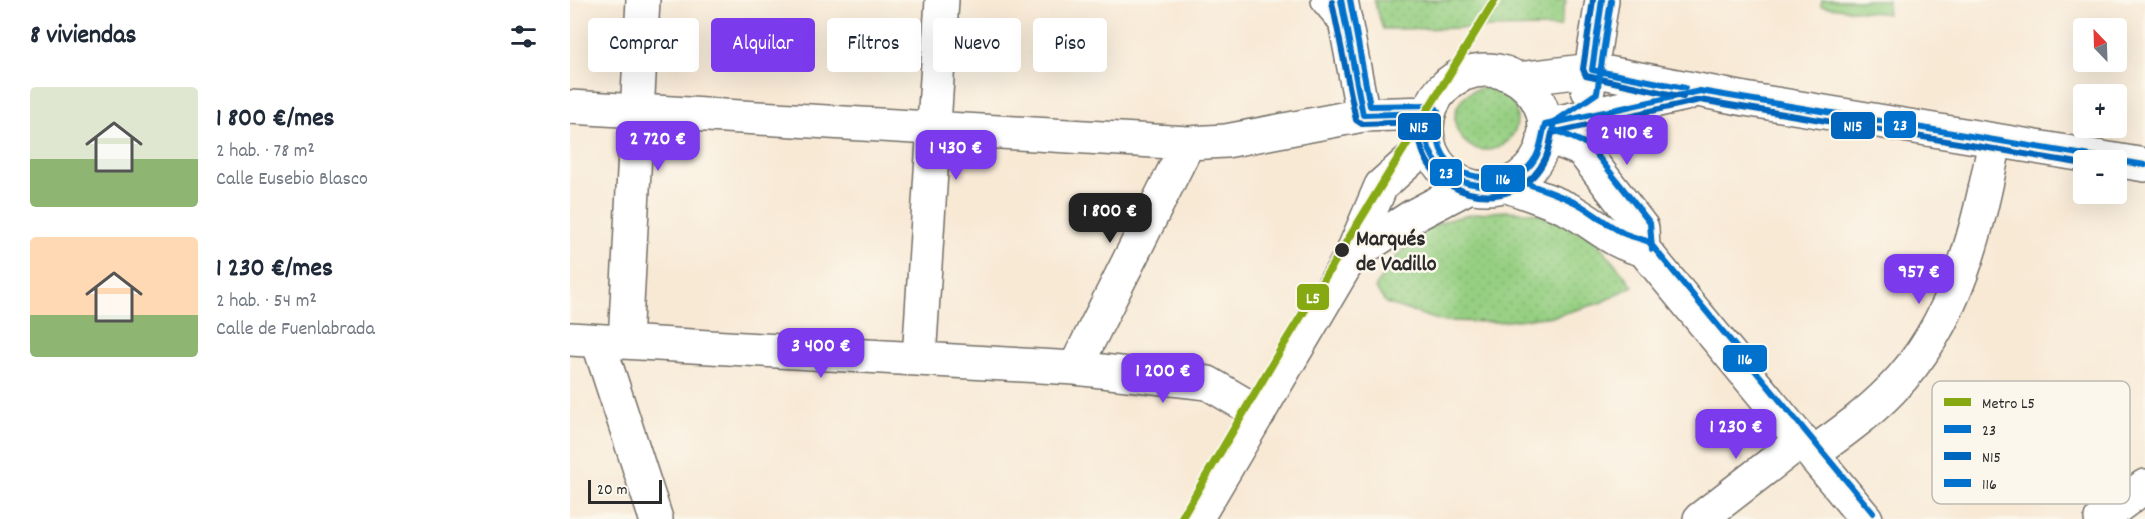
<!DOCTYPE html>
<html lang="es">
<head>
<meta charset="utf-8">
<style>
  body { margin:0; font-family:Dekko,sans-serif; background:#f2f2f3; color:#1f2937; height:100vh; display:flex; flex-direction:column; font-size:22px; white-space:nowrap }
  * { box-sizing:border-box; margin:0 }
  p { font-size:20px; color:#747a83 }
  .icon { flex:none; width:33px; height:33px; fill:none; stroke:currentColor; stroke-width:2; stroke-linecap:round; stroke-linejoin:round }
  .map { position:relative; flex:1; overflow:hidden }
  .sheet { display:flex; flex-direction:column; background:#fff; width:570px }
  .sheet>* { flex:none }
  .hud { position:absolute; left:18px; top:18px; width:570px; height:54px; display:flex; gap:12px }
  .needle { width:39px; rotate:337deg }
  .controls { position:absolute; left:1503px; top:18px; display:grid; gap:12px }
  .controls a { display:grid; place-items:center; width:54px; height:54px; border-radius:6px; background:#fff; box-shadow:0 6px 24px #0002; font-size:30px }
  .scale { position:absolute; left:18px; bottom:15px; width:74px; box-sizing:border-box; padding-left:6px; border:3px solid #2b2b2b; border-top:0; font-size:16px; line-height:21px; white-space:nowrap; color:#2b2b2b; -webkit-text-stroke:4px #fbf7ec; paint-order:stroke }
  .price { position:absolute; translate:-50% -51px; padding:0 14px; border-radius:12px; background:#7c3aed; color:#fff; font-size:20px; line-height:39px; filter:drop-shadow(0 2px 3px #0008) }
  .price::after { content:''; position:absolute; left:50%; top:36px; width:18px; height:14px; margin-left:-9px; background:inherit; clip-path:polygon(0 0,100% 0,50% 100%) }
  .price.selected { background:#222; color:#fff }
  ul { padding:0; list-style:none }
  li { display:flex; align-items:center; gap:18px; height:150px; padding:0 30px }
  li span { display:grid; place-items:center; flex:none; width:168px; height:120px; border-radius:6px; color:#555 }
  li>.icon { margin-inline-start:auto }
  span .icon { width:72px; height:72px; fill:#fffc; stroke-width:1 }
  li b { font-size:26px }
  h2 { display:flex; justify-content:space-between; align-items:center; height:72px; padding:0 30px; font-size:26px }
  .pill { padding:0 21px; border-radius:6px; background:#fff; box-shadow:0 6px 24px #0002; font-size:21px; line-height:54px }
  .pill.selected { background:#7c3aed; color:#fff }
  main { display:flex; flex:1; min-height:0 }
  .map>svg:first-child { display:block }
  .green { fill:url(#green-dots); stroke:#607d56; stroke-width:1.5 }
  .pitch { fill:#96cf82; stroke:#607d56; stroke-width:1.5 }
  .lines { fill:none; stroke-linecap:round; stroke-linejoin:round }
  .minor-casing { stroke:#736e66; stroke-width:36 }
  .major-casing { stroke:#736e66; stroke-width:36 }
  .highway-casing { stroke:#736e66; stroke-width:36 }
  .minor { stroke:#fff; stroke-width:33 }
  .major { stroke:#fff; stroke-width:33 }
  .highway { stroke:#fff; stroke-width:33 }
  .bus-1-casing { stroke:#fbf7ec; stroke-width:10 }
  .bus-2-casing { stroke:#fbf7ec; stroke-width:10 }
  .bus-3-casing { stroke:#fbf7ec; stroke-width:10 }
  .bus-1 { stroke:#0072ce; stroke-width:6 }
  .bus-2 { stroke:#0065bd; stroke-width:6 }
  .bus-3 { stroke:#0072ce; stroke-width:6 }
  .metro-1-casing { stroke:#fbf7ec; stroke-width:12 }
  .metro-1 { stroke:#86a912; stroke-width:8 }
  .stop-dot { fill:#2b2b2b; stroke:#fbf7ec; stroke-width:2 }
  .labels { text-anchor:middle; stroke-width:5; stroke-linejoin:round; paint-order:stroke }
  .stop-label { font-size:22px; font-weight:bold; fill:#2b2b2b; stroke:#fbf7ec; text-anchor:start }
  .key { fill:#fbf7ec; stroke:#bdbab2; stroke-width:1.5 }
  .key-label { font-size:16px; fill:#2b2b2b }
  .line-badge { stroke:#fbf7ec; stroke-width:2 }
  .badge-label { font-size:16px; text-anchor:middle; font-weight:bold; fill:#fff }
</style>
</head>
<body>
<main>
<section class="sheet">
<h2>8 viviendas<svg class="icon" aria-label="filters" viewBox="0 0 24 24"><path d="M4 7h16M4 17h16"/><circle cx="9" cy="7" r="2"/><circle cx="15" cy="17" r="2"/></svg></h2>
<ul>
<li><span style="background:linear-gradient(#dfe7d0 60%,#8fb573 0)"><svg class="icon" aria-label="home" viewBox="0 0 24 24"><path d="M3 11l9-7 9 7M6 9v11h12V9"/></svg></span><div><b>1 800 €/mes</b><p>2 hab. · 78 m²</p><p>Calle Eusebio Blasco</p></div></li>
<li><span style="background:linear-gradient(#ffd9b3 65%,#8fb573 0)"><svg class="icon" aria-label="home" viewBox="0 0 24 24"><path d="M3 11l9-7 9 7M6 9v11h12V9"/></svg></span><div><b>1 230 €/mes</b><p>2 hab. · 54 m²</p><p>Calle de Fuenlabrada</p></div></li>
</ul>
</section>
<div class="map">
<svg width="1575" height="519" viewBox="0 0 1575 519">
  <defs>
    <pattern id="green-dots" width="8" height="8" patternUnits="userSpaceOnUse" patternTransform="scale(1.5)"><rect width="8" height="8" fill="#96cf82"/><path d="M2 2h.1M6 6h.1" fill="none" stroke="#81b270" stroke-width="1.8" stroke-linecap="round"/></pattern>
  </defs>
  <rect width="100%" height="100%" fill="#fbf7ec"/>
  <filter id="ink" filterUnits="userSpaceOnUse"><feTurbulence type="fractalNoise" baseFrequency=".0167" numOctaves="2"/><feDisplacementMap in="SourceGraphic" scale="12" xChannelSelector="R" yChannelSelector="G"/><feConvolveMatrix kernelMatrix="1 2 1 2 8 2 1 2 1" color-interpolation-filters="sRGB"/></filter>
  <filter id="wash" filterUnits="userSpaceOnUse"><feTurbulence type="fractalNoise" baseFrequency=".008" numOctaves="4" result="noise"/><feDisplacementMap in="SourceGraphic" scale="24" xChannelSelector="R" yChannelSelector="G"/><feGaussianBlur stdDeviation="1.35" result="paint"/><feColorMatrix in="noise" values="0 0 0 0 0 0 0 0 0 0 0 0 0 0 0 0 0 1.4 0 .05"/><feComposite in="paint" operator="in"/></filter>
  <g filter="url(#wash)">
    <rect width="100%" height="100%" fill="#f8e9d5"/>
    <!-- green -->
    <path class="green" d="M804,0h192l-6,27 -177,2z
      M885 119a31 31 0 1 1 62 0a31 31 0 1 1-62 0Z
      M937,211l30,2 57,25 39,48 -33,17 -45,13 -57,6 -57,-1 -55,-18 -11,-15c34,-59 66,-74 132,-77z"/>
    <!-- pitch -->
    <path class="pitch" d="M1252,0h66l-1,14 -66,-8z"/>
  </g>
  <g filter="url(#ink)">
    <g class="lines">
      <!-- minor casing -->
      <g class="minor-casing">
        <path id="minor" d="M0,107l618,36 38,-2 137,-26
          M0,339l505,29 133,15 51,30
          M28,341l58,178
          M55,342l18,-342
          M349,359l23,-359
          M505,368l113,-225
          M1243,453c27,-19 55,-39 78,-63 66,-67 87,-161 104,-249
          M1130,519l102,-79
          M1531,519l44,-33"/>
      </g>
      <!-- major casing -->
      <g class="major-casing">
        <path id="major" d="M771,0l22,115 66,-2
          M857 129a59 59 0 1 1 118 0a59 59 0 1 1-118 0Z
          M948,79l74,-9 153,29 400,66
          M1018,90l14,-90
          M975,125l141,-31
          M974,135l38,15 60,78 1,21 223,270
          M935,185c21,8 45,15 65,25 26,14 44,34 73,39
          M781,256l62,-40 57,-30
          M626,519l155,-263 30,-70 48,-43"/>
      </g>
      <!-- highway casing -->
      <g class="highway-casing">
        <path id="highway" d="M758,0l17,20"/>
      </g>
      <!-- minor -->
      <use href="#minor" class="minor"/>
      <!-- major -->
      <use href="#major" class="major"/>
      <!-- highway -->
      <use href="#highway" class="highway"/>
      <!-- bus-1 casing -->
      <g class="bus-1-casing">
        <path id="bus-1" d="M771,0l22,115 66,-2c-1,9 -3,20 -2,28 11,52 84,59 109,16 5,-9 6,-22 9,-32l155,-34 445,74
          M1032,0l-10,70 93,18"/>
      </g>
      <!-- bus-2 casing -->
      <g class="bus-2-casing">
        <path id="bus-2" d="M1023,0l-10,69 3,7 97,21
          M762,2l24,118 6,4 57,-2c-5,77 96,100 126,37 4,-7 5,-18 7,-26l148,-33 384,64"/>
      </g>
      <!-- bus-3 casing -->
      <g class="bus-3-casing">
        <path id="bus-3" d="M780,0l20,106 63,-1 5,6c-1,21 -3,40 15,55 19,17 44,8 66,15 21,7 42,14 61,24 15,9 28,20 43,28 8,4 17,5 26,9l224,271
          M1041,1l-14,92 -44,30v6l36,16 61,78 2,26"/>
      </g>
      <!-- bus-1 -->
      <use href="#bus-1" class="bus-1"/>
      <!-- bus-2 -->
      <use href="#bus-2" class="bus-2"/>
      <!-- bus-3 -->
      <use href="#bus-3" class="bus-3"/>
      <!-- metro-1 casing -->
      <g class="metro-1-casing">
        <path id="metro-1" d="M611,519l100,-170 214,-349"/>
      </g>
      <!-- metro-1 -->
      <use href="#metro-1" class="metro-1"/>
    </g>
  </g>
  <!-- markers -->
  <circle class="stop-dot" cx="772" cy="250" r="8"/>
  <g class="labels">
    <!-- stop labels -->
    <g class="stop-label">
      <text x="786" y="245">Marqués<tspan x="786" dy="25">de Vadillo</tspan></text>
    </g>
  </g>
  <!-- legend -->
  <rect x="1362" y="381" width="198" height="123" rx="9" class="key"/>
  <rect x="1374" y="398" width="27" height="8" fill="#86a912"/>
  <rect x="1374" y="425" width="27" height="8" fill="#0072ce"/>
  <rect x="1374" y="452" width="27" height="8" fill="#0065bd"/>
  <rect x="1374" y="479" width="27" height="8" fill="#0072ce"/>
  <g class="key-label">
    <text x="1412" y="408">Metro L5</text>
    <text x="1412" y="435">23</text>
    <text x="1412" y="462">N15</text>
    <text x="1412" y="489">116</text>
  </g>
  <g class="line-badge">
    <rect x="1313" y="110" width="34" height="29" rx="6" fill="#0072ce"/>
    <rect x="1260" y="111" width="46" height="29" rx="6" fill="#0065bd"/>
    <rect x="827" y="112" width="45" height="29" rx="6" fill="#0065bd"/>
    <rect x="859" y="158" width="34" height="29" rx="6" fill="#0072ce"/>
    <rect x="910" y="164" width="46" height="29" rx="6" fill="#0072ce"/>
    <rect x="726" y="283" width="34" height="28" rx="6" fill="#86a912"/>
    <rect x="1152" y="344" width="46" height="29" rx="6" fill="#0072ce"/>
  </g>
  <g class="badge-label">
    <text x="1330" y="130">23</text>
    <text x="1283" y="131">N15</text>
    <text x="849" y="132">N15</text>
    <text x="876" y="178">23</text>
    <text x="933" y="184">116</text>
    <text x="743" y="303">L5</text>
    <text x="1175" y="364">116</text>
  </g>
</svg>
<div class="controls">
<a><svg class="needle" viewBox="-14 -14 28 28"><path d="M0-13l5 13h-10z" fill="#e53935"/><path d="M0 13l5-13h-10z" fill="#747a83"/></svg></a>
<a>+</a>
<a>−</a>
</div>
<div class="scale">20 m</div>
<b class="price" style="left:1057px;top:166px">2 410 €</b>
<b class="price" style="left:88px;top:172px">2 720 €</b>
<b class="price" style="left:386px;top:181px">1 430 €</b>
<b class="price selected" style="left:540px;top:244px">1 800 €</b>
<b class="price" style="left:1349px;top:305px">957 €</b>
<b class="price" style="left:251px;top:379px">3 400 €</b>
<b class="price" style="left:593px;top:404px">1 200 €</b>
<b class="price" style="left:1166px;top:460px">1 230 €</b>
<div class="hud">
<a class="pill">Comprar</a>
<a class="pill selected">Alquilar</a>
<a class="pill">Filtros</a>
<a class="pill">Nuevo</a>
<a class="pill">Piso</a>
</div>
</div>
</main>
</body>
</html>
